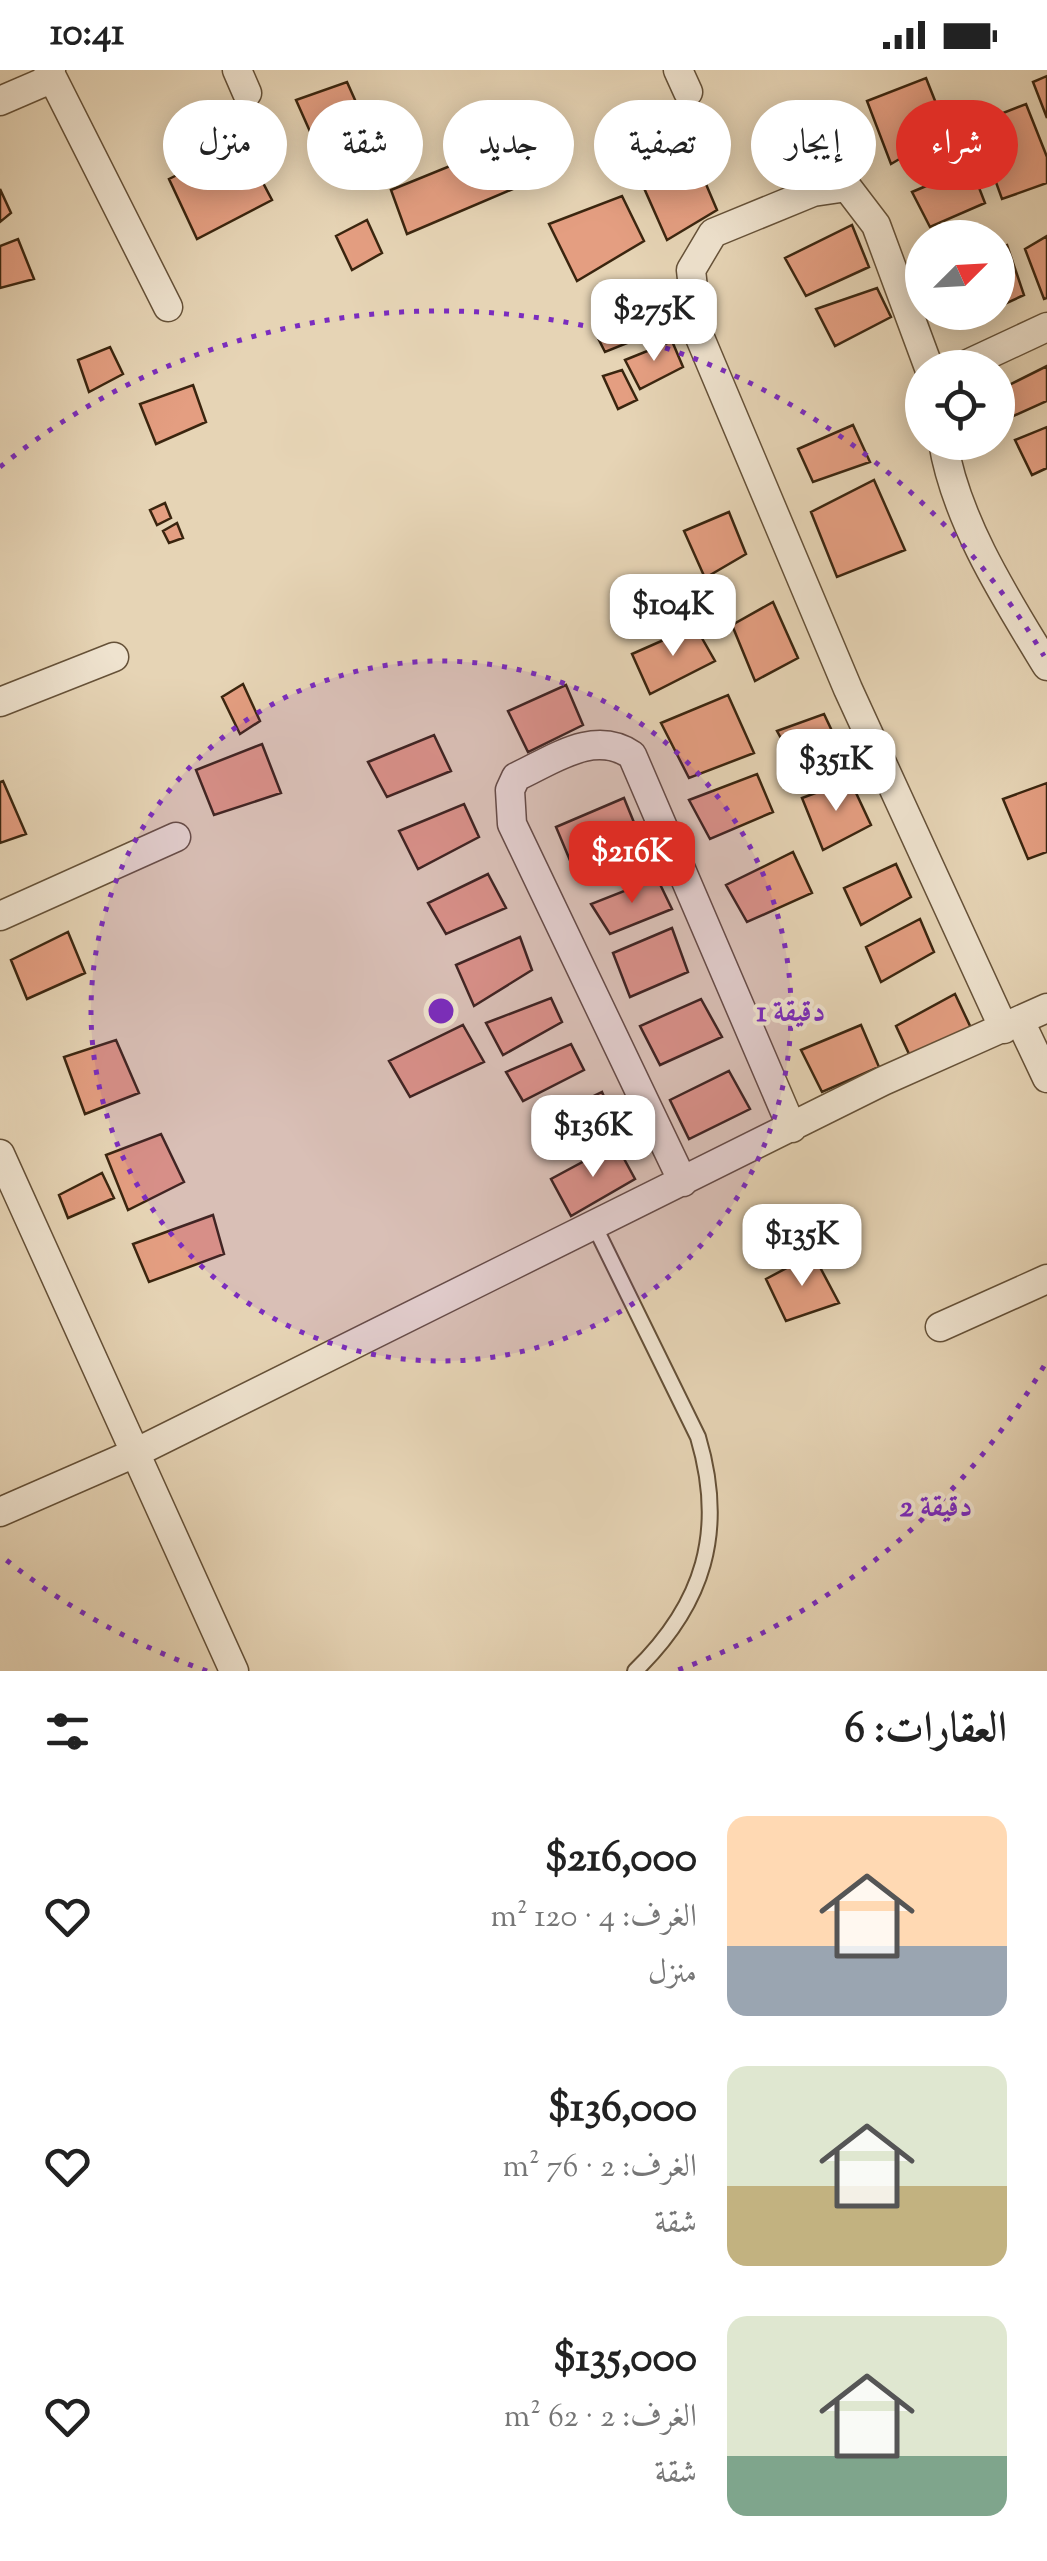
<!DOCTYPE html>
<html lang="ar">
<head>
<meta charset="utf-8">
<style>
  body { margin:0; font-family:"Sorts Mill Goudy",Amiri,serif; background:#f2f2f2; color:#222; direction:rtl; height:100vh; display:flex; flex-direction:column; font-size:38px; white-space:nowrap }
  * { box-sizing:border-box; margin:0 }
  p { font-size:32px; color:#767676 }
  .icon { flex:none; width:55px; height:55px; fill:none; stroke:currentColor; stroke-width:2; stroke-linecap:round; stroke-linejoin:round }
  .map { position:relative; height:1601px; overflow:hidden; direction:ltr }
  .details { display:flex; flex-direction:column; background:#fff; flex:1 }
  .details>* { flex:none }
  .top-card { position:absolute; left:30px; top:30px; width:988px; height:90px; direction:rtl; display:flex; gap:20px }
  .needle { width:65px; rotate:66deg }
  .tools { position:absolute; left:905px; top:150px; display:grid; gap:20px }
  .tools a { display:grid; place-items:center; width:110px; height:110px; border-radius:50%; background:#fff; box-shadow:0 5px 25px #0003; font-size:50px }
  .price { position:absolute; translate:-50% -85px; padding:0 22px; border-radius:20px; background:#fff; color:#222; font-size:32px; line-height:65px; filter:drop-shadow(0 2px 5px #0008) }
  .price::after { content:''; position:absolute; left:50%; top:60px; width:30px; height:22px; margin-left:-15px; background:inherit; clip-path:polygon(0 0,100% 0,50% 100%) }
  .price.current { background:#d93025; color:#fff }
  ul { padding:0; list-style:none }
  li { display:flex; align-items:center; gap:30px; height:250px; padding:0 40px }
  li span { display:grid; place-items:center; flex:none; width:280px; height:200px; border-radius:20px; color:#555 }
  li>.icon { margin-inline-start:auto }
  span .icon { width:120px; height:120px; fill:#fffc; stroke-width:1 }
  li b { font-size:42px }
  h2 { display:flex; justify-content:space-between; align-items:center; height:120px; padding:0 40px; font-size:42px }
  .pill { padding:0 35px; border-radius:45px; background:#fff; box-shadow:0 5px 25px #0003; font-size:35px; line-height:90px }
  .pill.current { background:#d93025; color:#fff }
  .status { display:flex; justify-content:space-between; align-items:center; height:70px; padding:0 50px; background:#fff; direction:ltr }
  .status svg { height:28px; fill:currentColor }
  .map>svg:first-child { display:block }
  .building { fill:#e49e81; stroke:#3a250f; stroke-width:2.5 }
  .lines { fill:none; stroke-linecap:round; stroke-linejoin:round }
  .lane-casing { stroke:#655138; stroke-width:18 }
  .street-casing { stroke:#655138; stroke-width:31 }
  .lane { stroke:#efe3cf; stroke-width:14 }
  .street { stroke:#efe3cf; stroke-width:28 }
  .ring { fill:none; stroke:#7b2cbf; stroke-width:5; stroke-dasharray:5 10 }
  .centre { fill:#7b2cbf; stroke:#efe3cf; stroke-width:5 }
  .ring-label { font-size:30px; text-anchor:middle; font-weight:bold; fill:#7b2cbf; stroke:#efe3cf; stroke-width:8; stroke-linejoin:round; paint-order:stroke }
</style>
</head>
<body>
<div class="status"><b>10:41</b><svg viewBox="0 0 49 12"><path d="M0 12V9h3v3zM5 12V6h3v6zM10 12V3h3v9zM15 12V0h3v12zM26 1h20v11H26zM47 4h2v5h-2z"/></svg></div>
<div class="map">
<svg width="1047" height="1601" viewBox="0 0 1047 1601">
  <rect width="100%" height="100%" fill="#e6d4b5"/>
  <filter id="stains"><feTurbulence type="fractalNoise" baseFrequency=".002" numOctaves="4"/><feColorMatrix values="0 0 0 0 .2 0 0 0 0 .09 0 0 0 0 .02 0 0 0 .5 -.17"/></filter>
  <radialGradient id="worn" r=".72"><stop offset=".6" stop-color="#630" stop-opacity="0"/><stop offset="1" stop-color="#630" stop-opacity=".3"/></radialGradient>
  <!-- building -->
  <path class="building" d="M1047,6v42l-14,-36z
    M926,8l21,53 -56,33 -24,-63z
    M347,12l29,65 -52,16 -28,-63z
    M1026,34l21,53v26l-45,16 -27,-75z
    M519,68l15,42 -127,54 -16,-44z
    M242,73l30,57 -75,39 -28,-60z
    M697,93l20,47 -50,30 -23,-52z
    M971,97l14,36 -55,24 -18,-35z
    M0,119l11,24 -11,9z
    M622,126l22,45 -67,40 -28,-57z
    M367,150l15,33 -30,17 -16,-34z
    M852,155l17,42 -63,29 -21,-38z
    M1047,166v62l-3,1 -19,-50z
    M18,169l16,40 -34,9v-42z
    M1007,175l17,50 -26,12v-59z
    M877,218l14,29 -56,29 -19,-37z
    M959,242h28l-25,12z
    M623,253l9,18 -27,11 -8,-16z
    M672,271l11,26 -43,22 -15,-29z
    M110,277l13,27 -34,18 -11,-32z
    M1047,296v35l-38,17 -10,-28z
    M622,300l15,30 -19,9 -15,-33z
    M193,315l13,37 -50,22 -16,-40z
    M853,355l17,37 -57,20 -15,-33z
    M1047,357v41l-15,7 -17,-35z
    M874,410l31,70 -68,27 -26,-65z
    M165,433l6,15 -14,7 -7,-15z
    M729,442l17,42 -41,24 -21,-47z
    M177,453l6,15 -14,5 -6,-12z
    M773,532l25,56 -43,23 -23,-56z
    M695,556l20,35 -65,33 -18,-40z
    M243,614l17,37 -20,13 -18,-37z
    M566,615l17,40 -55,27 -20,-41z
    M728,625l26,58 -65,25 -28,-55z
    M824,644l16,34 -42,21 -21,-38z
    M434,665l17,36 -64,26 -19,-35z
    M262,674l19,49 -67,22 -18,-45z
    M757,704l16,38 -63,27 -21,-39z
    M850,710l21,45 -48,25 -21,-52z
    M3,711l23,53 -26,9v-61z
    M1047,713v69l-19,7 -25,-60z
    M624,728l20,49 -67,30 -21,-50z
    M464,734l15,33 -61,32 -19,-38z
    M793,782l19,41 -65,29 -21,-37z
    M896,794l15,33 -50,28 -17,-37z
    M488,804l18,34 -60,26 -18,-31z
    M657,808l15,31 -62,25 -19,-30z
    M920,849l14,33 -53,30 -15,-35z
    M672,858l16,44 -58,25 -17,-44z
    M68,862l17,41 -58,26 -16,-39z
    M520,867l12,33 -58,36 -18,-41z
    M955,924l16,34 -61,28 -14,-30z
    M551,928l11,24 -59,33 -17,-32z
    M701,929l21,38 -62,28 -20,-39z
    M463,955l21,37 -74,35 -21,-36z
    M861,955l18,42 -57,25 -21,-42z
    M116,970l23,53 -54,21 -21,-57z
    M571,974l13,26 -61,31 -17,-29z
    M729,1001l21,38 -61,30 -19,-39z
    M602,1022l14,33 -64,32 -18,-32z
    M161,1064l23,48 -56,28 -22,-55z
    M616,1074l19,35 -64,37 -20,-37z
    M102,1103l12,25 -46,20 -9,-23z
    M213,1145l11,39 -75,28 -16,-38z
    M813,1184l26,49 -53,18 -20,-42z"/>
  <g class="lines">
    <!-- lane casing -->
    <g class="lane-casing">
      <path id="lane" d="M594,1155l104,212c28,94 6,167 -63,234"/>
    </g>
    <!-- street casing -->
    <g class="street-casing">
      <path id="street" d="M237,0l10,23
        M678,0l10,22
        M50,3l118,234
        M0,31l44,-19 7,-12
        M929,298l-53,-143 -29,-38 -34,5 -100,41 -22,37 7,63 150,356 156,340
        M959,298l88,-41
        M943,372c13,79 63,157 104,224
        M0,632l114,-45
        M0,846l176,-79
        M1020,951l27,57
        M0,1084l234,517
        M683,1112l-171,-358 -2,-34 6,-13c37,-17 78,-48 116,-22l160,373
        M940,1257l107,-48
        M0,1442l135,-59 748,-372 164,-73"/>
    </g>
    <!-- lane -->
    <use href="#lane" class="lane"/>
    <!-- street -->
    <use href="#street" class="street"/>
  </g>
  <!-- distance rings -->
  <circle cx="441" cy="941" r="350" fill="#7b2cbf" fill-opacity=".12"/>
  <g class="ring">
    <circle cx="441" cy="941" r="350"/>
    <path d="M1044 1296A700 700 0 0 1 675 1601M207 1601A700 700 0 0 1 0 1485M0 397A700 700 0 0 1 1044 586"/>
  </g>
  <circle cx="441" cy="941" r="15" class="centre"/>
  <g class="ring-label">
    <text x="791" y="951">1 دقيقة</text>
    <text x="936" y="1446">2 دقيقة</text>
  </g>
  <rect width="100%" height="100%" filter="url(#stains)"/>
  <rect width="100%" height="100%" fill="url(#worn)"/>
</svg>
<div class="tools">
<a><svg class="needle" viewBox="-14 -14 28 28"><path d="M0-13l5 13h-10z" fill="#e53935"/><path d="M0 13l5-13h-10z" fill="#767676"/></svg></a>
<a><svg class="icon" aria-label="locate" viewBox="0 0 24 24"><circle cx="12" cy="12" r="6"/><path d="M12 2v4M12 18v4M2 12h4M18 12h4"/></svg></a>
</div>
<b class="price" style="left:654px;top:294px">$275K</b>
<b class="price" style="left:673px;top:589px">$104K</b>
<b class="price" style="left:836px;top:744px">$351K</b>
<b class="price current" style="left:632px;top:836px">$216K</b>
<b class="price" style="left:593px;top:1110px">$136K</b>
<b class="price" style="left:802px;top:1219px">$135K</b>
<div class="top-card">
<a class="pill current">شراء</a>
<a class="pill">إيجار</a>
<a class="pill">تصفية</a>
<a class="pill">جديد</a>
<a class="pill">شقة</a>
<a class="pill">منزل</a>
</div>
</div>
<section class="details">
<h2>العقارات: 6<svg class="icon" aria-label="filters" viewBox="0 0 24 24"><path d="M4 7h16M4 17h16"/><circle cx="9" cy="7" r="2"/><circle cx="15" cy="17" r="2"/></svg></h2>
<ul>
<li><span style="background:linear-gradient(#ffd9b3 65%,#9aa5b1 0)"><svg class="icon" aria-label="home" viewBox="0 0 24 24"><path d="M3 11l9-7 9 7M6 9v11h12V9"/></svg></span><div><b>$216,000</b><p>الغرف: 4 · 120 m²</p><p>منزل</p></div><svg class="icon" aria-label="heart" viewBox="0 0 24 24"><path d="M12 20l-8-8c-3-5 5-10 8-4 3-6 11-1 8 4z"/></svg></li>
<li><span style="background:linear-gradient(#dfe7d0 60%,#c2b280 0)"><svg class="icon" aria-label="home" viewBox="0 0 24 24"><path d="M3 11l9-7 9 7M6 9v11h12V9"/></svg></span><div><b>$136,000</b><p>الغرف: 2 · 76 m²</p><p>شقة</p></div><svg class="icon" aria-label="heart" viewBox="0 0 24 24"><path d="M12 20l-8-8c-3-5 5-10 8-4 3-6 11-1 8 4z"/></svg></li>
<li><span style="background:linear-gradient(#dfe7d0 70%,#7fa58c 0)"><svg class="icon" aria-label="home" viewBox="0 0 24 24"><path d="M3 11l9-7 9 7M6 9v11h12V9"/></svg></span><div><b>$135,000</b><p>الغرف: 2 · 62 m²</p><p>شقة</p></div><svg class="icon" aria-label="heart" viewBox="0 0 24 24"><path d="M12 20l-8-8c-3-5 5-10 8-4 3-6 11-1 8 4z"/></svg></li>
</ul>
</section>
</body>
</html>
